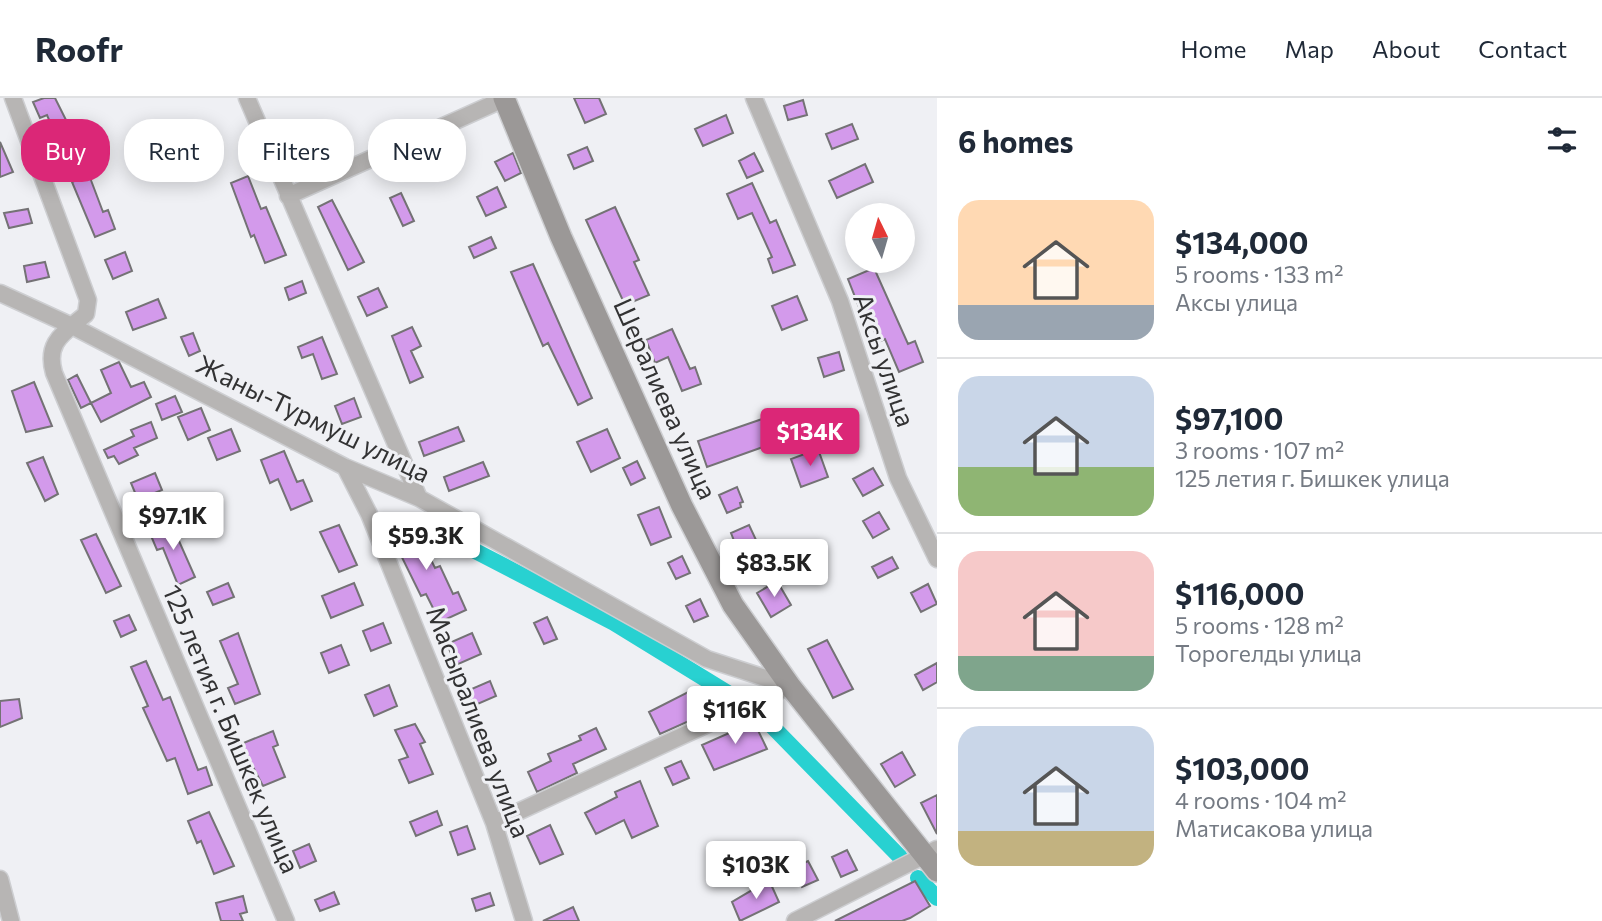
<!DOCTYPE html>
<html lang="en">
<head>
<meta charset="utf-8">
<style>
  body { margin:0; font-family:Commissioner,sans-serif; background:#f2f2f3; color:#1f2937; height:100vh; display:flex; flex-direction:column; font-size:26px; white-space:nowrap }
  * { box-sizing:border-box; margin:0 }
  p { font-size:23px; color:#747a83 }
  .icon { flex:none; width:38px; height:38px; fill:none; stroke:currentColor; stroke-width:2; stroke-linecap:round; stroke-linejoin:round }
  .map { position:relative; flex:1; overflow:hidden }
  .side { display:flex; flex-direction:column; background:#fff; width:665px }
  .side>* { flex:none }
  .guide { position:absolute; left:21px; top:21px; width:665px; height:63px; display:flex; gap:14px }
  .needle { width:46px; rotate:355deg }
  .controls { position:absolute; left:845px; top:105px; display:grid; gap:14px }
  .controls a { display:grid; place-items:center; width:70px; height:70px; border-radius:50%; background:#fff; box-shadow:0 4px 18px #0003; font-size:35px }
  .price { position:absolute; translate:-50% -60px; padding:0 16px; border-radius:7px; background:#fff; color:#222; font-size:23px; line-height:46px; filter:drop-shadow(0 2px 4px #0008) }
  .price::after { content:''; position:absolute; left:50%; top:42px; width:21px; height:16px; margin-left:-10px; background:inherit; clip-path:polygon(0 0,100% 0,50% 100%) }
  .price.active { background:#db2777; color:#fff }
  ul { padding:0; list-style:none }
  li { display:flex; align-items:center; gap:21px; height:175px; padding:0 21px }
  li+li { border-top:2px solid #e0e1e3 }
  li span { display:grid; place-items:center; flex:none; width:196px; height:140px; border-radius:21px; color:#555 }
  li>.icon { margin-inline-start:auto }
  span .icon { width:84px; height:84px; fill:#fffc; stroke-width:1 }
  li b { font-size:30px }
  h2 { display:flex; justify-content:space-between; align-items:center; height:84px; padding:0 21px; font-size:30px }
  .tag { padding:0 24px; border-radius:28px; background:#fff; box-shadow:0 4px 18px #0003; font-size:24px; line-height:63px }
  .tag.active { background:#db2777; color:#fff }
  header { display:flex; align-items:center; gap:42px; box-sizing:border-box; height:98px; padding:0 35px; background:#fff; border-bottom:2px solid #e0e1e3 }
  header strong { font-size:33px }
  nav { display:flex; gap:38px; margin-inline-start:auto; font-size:24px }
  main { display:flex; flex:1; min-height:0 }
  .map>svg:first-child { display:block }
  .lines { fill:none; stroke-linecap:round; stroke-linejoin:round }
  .canal { stroke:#28d1d1; stroke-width:16 }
  .building { fill:#d39aeb; stroke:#747275; stroke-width:2 }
  .street-casing { stroke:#cdced1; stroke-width:19 }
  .secondary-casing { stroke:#cdced1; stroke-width:24 }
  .street { stroke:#b7b5b4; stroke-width:16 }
  .secondary { stroke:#9b9897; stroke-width:21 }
  .labels { text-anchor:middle; stroke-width:6; stroke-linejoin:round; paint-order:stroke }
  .street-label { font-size:26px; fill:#323233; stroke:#eff0f4 }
</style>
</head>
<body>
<header>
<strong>Roofr</strong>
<nav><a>Home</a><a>Map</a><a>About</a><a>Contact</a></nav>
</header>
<main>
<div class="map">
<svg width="937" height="823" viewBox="0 0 937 823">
  <rect width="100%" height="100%" fill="#eff0f4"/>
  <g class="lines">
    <!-- canal -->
    <path class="canal" d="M421,425l193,100 122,75
      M765,621l135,138
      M918,780l19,20"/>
  </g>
  <!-- building -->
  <path class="building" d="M44,0h11l16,32 -15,6 -9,-21 -7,3 -7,-16z
    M574,0h25l7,16 -21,9z
    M803,2l4,15 -19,5 -4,-14z
    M726,17l7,18 -30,13 -8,-17z
    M852,26l6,15 -26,10 -6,-15z
    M309,27l13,27 -18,8 -13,-27z
    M0,44l13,30 -13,5z
    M587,49l6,14 -19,8 -6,-14z
    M513,55l8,20 -16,8 -10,-19z
    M754,55l9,18 -16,7 -8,-17z
    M865,66l8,18 -36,16 -8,-17z
    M89,77l14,37 5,-2 7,19 -20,8 -23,-55z
    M248,78l13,33 5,-2 20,48 -21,8 -11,-28 -3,2 -20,-54z
    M752,85l18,40 6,-3 19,45 -22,8 -5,-14 4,-2 -20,-44 -14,6 -11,-25z
    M497,89l9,20 -20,9 -9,-19z
    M401,95l13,28 -11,5 -13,-28z
    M332,102l32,62 -16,8 -30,-63z
    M615,109l24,53 -5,2 15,33 -24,10 -39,-85z
    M28,111l4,14 -23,5 -5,-15z
    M491,139l5,11 -22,10 -5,-11z
    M125,154l7,19 -19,8 -8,-19z
    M45,164l4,15 -22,5 -3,-16z
    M533,166l59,134 -14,7 -30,-62 -5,3 -32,-74z
    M874,170l34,76 7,-3 8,21 -24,10 -14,-33 -6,3 -16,-37 -4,2 -11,-28z
    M302,183l4,12 -17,7 -4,-12z
    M378,190l9,19 -20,9 -9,-19z
    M797,198l10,24 -25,10 -10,-24z
    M158,201l8,19 -33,12 -7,-18z
    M412,229l9,19 -10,5 12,26 -13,6 -18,-47z
    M672,231l18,40 5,-2 6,17 -19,7 -14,-34 -13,6 -9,-23z
    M193,235l7,18 -11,5 -8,-19z
    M322,239l15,37 -15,5 -9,-25 -11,4 -4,-11z
    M839,254l5,18 -20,7 -6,-19z
    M119,264l12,25 13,-5 7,15 -50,25 -10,-19 20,-10 -10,-23z
    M77,277l14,28 -10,5 -13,-28z
    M34,284l18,44 -26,6 -14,-41z
    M175,298l7,16 -20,8 -6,-16z
    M354,300l7,19 -19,7 -7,-18z
    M201,310l9,22 -22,10 -10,-23z
    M768,319l9,25 -70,25 -9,-26z
    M838,319l6,20 -28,8 -6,-20z
    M151,324l6,16 -23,10 4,7 -19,9 -5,-8 -6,2 -4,-8 30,-14 -3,-6z
    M458,329l6,14 -40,15 -5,-14z
    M231,331l9,22 -23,9 -9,-22z
    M607,331l13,29 -29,14 -14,-30z
    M818,351l10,28 -27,10 -10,-28z
    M284,353l13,31 6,-2 9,21 -21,9 -13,-31 -8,4 -9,-23z
    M43,359l15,37 -13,7 -18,-38z
    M637,363l8,17 -14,7 -8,-17z
    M483,364l6,14 -40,15 -5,-14z
    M873,370l10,17 -20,11 -10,-17z
    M155,375l7,17 -24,10 -7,-17z
    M737,389l6,15 -3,1 1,4 -14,6 -8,-18z
    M659,409l12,30 -20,8 -13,-30z
    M879,414l10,17 -16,9 -10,-17z
    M411,421l24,49 5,-2 13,28 5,-2 8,18 -26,12 -14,-28 -5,2 -33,-67z
    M171,425l24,54 -17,8 -15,-37 -6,2 -8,-19z
    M339,427l18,40 -18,7 -19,-40z
    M749,427l15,32 -20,9 -13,-33z
    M96,436l25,52 -15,7 -25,-53z
    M682,458l8,17 -14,6 -8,-16z
    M892,459l6,11 -20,10 -6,-11z
    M777,483l14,24 -20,12 -14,-24z
    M228,485l6,14 -21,8 -6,-13z
    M354,485l9,22 -32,13 -9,-22z
    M928,486l9,20 -16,8 -10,-19z
    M700,501l8,17 -14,6 -8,-16z
    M129,517l7,15 -15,7 -7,-16z
    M547,519l10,22 -13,5 -10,-21z
    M383,525l8,20 -20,8 -8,-20z
    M238,535l22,61 -25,10 -7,-16 10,-4 -18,-43z
    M472,535l9,21 -25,11 -9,-21z
    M827,542l26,49 -20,9 -25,-49z
    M341,547l8,20 -20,8 -8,-20z
    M146,563l17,39 7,-3 28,73 8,-3 6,18 -24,9 -13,-36 -8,3 -24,-53 5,-2 -17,-39z
    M937,565v19l-14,8 -8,-15z
    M490,583l6,15 -23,10 -6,-15z
    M389,587l8,21 -23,10 -9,-21z
    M696,590l11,25 -47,21 -11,-22z
    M19,601l3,19 -22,9v-26z
    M754,624l13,27 -53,21 -12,-25z
    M415,626l10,18 -5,2 13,30 -24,9 -10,-23 9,-3 -13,-27z
    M596,630l10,21 -33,15 4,9 -40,19 -9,-20 23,-11 -3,-7 33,-14 -2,-4z
    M273,633l5,14 -5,2 12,30 -22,9 -22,-42z
    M902,654l13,23 -20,12 -14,-23z
    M681,663l8,17 -16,7 -8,-17z
    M640,683l18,45 -26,12 -8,-18 -28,14 -11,-21 32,-16 -2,-5z
    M937,697v39l-16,-31z
    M437,713l5,14 -26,11 -6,-14z
    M209,714l25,54 -20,8 -13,-33 -4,2 -9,-22z
    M550,727l13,29 -23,10 -13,-28z
    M467,728l8,23 -17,6 -8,-23z
    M309,746l7,17 -16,7 -7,-17z
    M847,752l10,20 -16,7 -9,-20z
    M808,763l10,19 -16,7 -9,-19z
    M769,782l10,22 -39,19 -8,-19z
    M915,783l15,25 -20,12 -8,3h-67z
    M334,794l5,12 -19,7 -5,-11z
    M490,795l4,12 -18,6 -4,-12z
    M243,798l4,16 -7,2 3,7h-22l-5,-18z
    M573,809l6,14h-36z"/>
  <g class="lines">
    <!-- street casing -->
    <g class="street-casing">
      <path id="street" d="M13,0l75,202 -2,14c-22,19 -41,28 -32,59l232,548
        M247,0l172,400
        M754,0l86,203 58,177 39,81
        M288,98l218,-98
        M0,195l72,33 273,141 74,31 288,161 83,27
        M345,369l24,47 125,309 30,98
        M494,725l296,-137
        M0,781l11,42
        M795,823l142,-72"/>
    </g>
    <!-- secondary casing -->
    <g class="secondary-casing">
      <path id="secondary" d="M504,0l57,139 121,269 51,99 57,81 147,185"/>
    </g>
    <!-- street -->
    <use href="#street" class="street"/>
    <!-- secondary -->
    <use href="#secondary" class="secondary"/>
  </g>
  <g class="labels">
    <!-- street labels -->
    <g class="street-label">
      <text transform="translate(884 262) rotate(71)" y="9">Аксы улица</text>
      <text transform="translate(665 301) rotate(66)" y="9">Шералиева улица</text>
      <text transform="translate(313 321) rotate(26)" y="9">Жаны-Турмуш улица</text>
      <text transform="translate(478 624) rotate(69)" y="9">Масыралиева улица</text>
      <text transform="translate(231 631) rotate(67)" y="9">125 летия г. Бишкек улица</text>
    </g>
  </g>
</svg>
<div class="controls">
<a><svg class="needle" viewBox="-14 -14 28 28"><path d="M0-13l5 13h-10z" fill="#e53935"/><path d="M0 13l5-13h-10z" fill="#747a83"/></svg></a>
</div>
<b class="price active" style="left:810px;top:370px">$134K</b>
<b class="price" style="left:173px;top:454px">$97.1K</b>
<b class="price" style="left:426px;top:474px">$59.3K</b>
<b class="price" style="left:774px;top:501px">$83.5K</b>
<b class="price" style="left:735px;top:648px">$116K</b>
<b class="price" style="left:756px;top:803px">$103K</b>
<div class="guide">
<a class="tag active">Buy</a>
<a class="tag">Rent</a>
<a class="tag">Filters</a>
<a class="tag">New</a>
</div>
</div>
<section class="side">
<h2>6 homes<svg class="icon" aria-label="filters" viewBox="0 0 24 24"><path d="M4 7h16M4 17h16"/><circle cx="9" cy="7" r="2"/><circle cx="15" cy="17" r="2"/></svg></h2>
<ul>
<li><span style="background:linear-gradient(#ffd9b3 75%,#9aa5b1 0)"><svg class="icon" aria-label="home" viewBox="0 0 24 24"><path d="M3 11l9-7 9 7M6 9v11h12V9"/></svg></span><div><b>$134,000</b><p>5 rooms · 133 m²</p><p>Аксы улица</p></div></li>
<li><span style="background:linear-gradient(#c9d6e8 65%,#8fb573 0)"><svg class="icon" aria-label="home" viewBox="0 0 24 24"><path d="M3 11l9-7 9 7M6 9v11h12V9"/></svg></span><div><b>$97,100</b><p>3 rooms · 107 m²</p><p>125 летия г. Бишкек улица</p></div></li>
<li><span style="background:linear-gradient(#f6c9c9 75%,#7fa58c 0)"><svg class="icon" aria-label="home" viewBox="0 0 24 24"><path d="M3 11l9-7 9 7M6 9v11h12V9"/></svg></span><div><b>$116,000</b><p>5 rooms · 128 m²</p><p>Торогелды улица</p></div></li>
<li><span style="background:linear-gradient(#c9d6e8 75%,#c2b280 0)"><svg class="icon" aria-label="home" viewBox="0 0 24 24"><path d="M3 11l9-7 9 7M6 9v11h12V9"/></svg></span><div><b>$103,000</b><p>4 rooms · 104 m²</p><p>Матисакова улица</p></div></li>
</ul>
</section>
</main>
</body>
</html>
